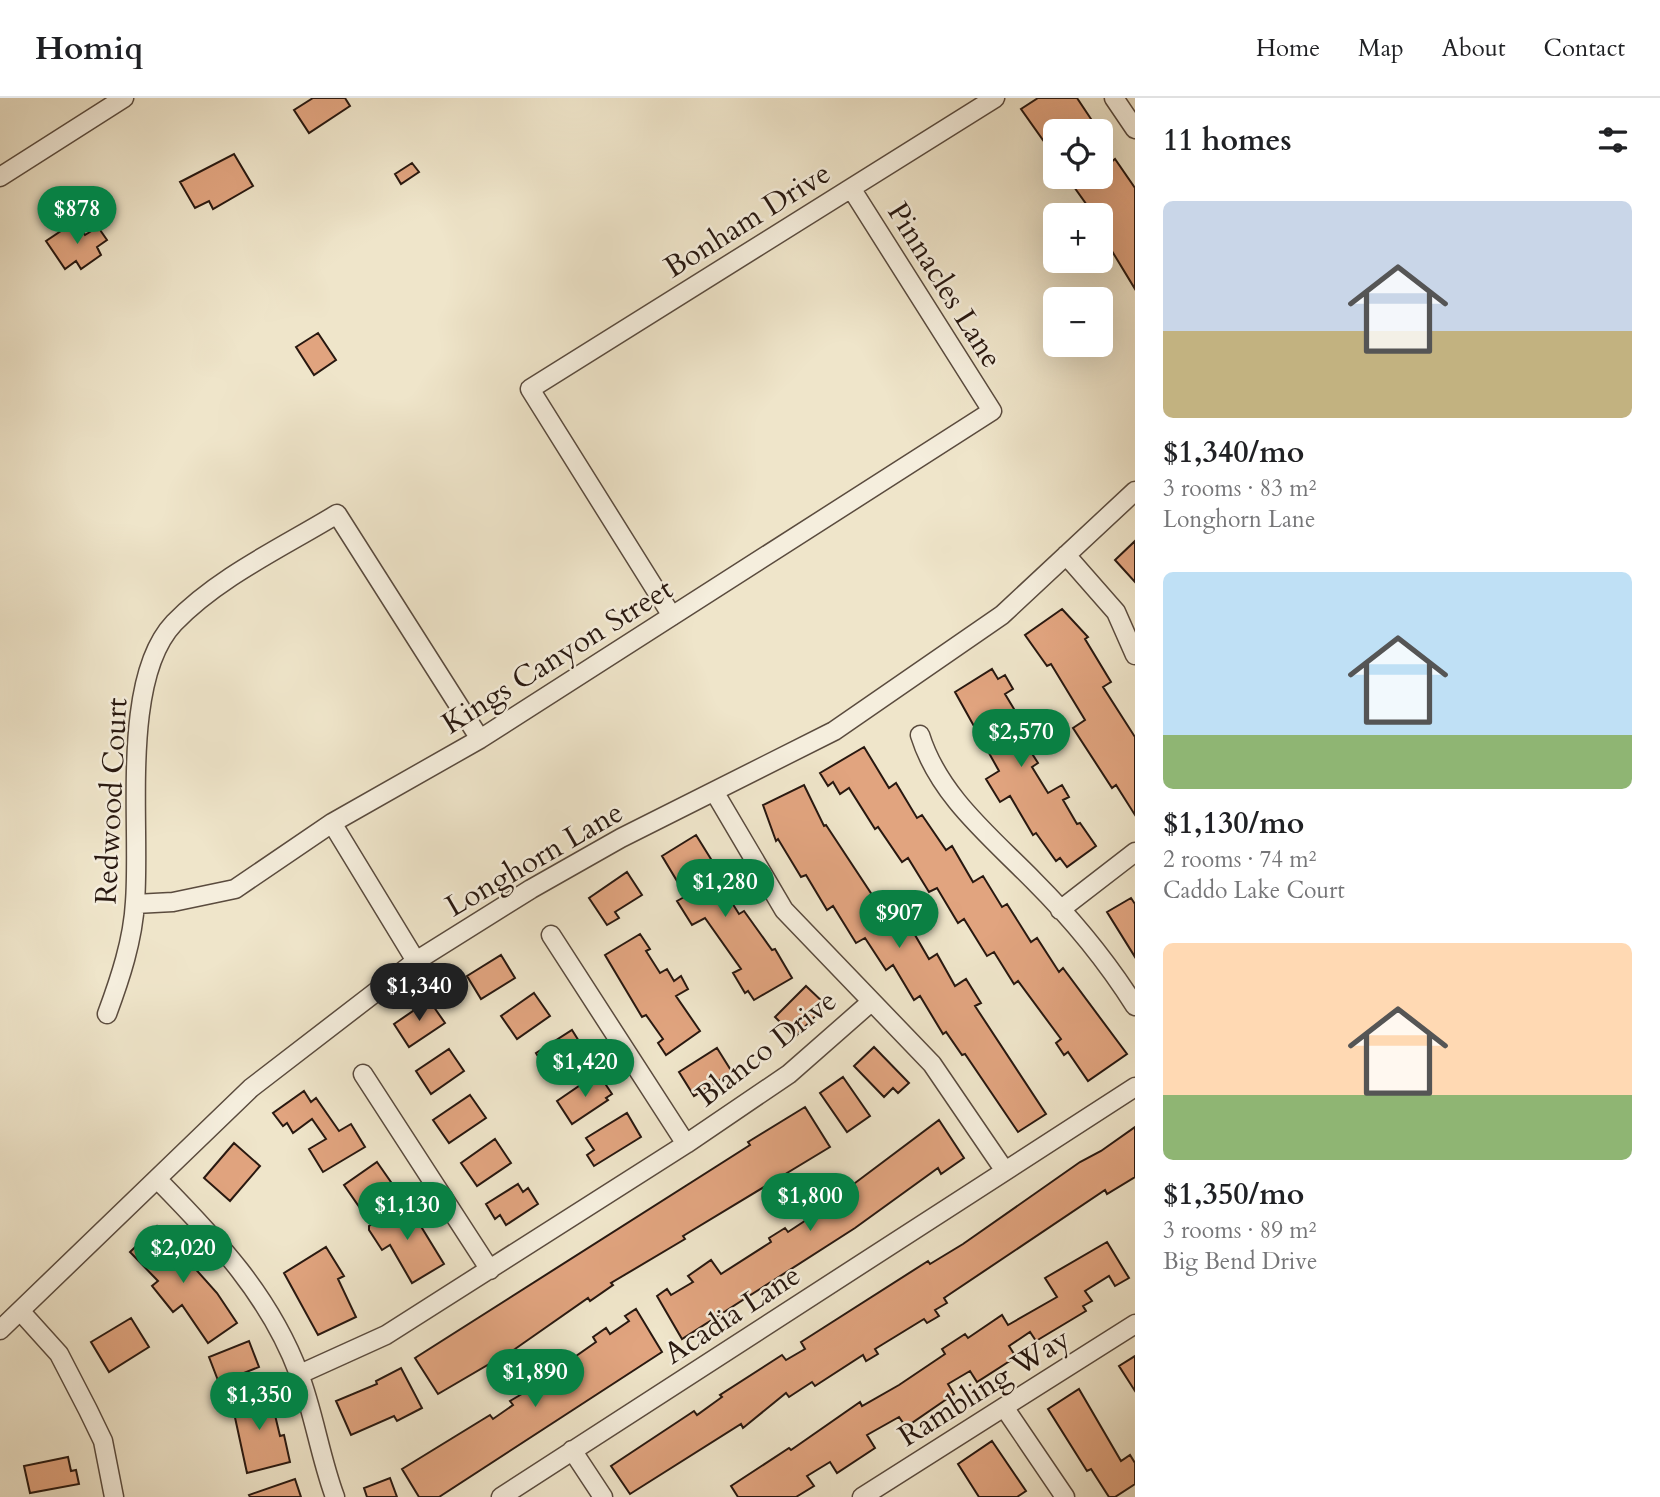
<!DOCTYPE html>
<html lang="en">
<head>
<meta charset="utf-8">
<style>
  body { margin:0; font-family:Cardo,serif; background:#f6f6f6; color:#202124; height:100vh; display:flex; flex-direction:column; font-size:26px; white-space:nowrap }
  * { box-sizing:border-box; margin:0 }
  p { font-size:23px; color:#757577 }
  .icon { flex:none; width:38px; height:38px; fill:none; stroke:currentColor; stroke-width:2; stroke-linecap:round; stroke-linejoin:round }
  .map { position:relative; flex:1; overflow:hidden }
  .side { display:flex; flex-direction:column; background:#fff; width:525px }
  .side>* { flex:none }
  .controls { position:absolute; left:1043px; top:21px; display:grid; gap:14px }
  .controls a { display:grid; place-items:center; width:70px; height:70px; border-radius:10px; background:#fff; box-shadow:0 7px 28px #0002; font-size:35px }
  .price { position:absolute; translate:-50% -60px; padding:0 16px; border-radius:24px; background:#0b8043; color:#fff; font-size:23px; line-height:46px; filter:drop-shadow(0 2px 4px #0008) }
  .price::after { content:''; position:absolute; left:50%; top:42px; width:21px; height:16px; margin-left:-10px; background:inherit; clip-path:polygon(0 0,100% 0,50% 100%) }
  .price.current { background:#222; color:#fff }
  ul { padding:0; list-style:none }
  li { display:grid; align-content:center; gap:14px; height:371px; padding:0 28px }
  li span { display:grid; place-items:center; height:217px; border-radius:10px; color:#555 }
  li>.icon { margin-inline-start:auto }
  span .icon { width:126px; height:126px; fill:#fffc; stroke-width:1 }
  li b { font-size:30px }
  h2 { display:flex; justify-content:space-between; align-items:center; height:84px; padding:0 28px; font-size:30px }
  header { display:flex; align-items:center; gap:42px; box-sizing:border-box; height:98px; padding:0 35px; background:#fff; border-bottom:2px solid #e0e0e0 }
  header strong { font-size:33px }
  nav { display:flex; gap:38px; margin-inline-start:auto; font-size:24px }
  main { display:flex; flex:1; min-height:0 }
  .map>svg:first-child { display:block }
  .building { fill:#e1a47f; stroke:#281810; stroke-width:2 }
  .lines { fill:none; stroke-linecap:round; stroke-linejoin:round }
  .street-casing { stroke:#5a4b3e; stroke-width:21 }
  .street { stroke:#f5eedd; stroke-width:18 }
  .labels { text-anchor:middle; stroke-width:5; stroke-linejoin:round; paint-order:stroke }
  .street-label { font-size:30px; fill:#281810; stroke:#f5eedd }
</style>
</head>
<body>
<header>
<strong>Homiq</strong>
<nav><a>Home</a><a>Map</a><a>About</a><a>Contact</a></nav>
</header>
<main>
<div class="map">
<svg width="1135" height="1399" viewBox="0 0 1135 1399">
  <rect width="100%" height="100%" fill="#efe5ca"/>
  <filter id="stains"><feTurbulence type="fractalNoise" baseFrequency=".00286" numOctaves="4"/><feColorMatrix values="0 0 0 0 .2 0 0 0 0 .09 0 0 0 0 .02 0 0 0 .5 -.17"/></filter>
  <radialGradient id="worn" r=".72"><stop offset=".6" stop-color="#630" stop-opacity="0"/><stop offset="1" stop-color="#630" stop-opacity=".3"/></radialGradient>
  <!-- building -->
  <path class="building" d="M313,0h32l5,8 -41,27 -15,-23z
    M1038,0h39l22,33h-44v26l-34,-48z
    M1101,50l9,15 5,-4 20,29v101l-34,-56v-18h-7l-27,-38h34z
    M234,56l19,32 -40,23 -4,-8 -14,7 -15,-26z
    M412,65l7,9 -18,12 -6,-10z
    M76,123l9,14 13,-8 9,13 -10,7 4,8 -20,14 -5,-8 -11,8 -19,-28z
    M318,235l18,27 -22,15 -18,-28z
    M1135,443v41l-20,-22z
    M1062,511l26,28 -3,2 26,43 -8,5 32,50v78l-19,-30 -4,3 -39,-60 12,-8 -34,-56 -4,2 -22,-31z
    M992,571l6,10 7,-4 8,14 -8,5 24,40 -7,4 16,25 -6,4 16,26 14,-8 7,12 -6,3 14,24 3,-1 16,23 -29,21 -7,-9 -4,3 -20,-28 -3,2 -23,-39 -10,6 -14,-23 13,-8 -44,-79z
    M864,649l25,41 7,-5 21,35 5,-3 24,35 6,-4 21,36 10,-6 19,31 5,-3 24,38 6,-4 22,34 4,-4 64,86 -39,27 -20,-29 -4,3 -8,-12 5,-4 -43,-58 -4,3 -20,-32 -7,4 -23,-37 -6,4 -21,-35 -8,4 -21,-34 -6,4 -24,-35 -3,2 -26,-41 -9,6 -7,-12 -5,4 -8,-13z
    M804,687l20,41 2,-1 70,106 12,-8 21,36 8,-5 18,32 11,-7 15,24 -6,3 71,108 -28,18 -53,-78 -3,1 -16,-23 -3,2 -23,-38 -6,4 -21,-35 -7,5 -21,-32 -9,5 -23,-37 -6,4 -21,-35 -5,2 -23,-38 -2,2 -13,-36z
    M696,737l33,53 -5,2 15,24 5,-3 28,39 3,-1 17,29 -38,22 -6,-9 -3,2 -12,-20 8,-4 -36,-51 -13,7 -15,-24 9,-5 -24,-40z
    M627,774l15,23 -27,17 4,6 -12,7 -18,-27z
    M1131,800l4,6v53l-28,-45z
    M640,836l10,15 -4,2 14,22 7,-4 7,12 7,-5 7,13 -12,7 24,35 -34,24 -8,-12 5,-4 -17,-24 -4,2 -37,-62z
    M501,857l14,23 -34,21 -14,-23z
    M806,888l20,19 -31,32 -20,-20z
    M534,895l16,23 -33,23 -16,-23z
    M429,902l16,23 -36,24 -15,-23z
    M572,932l15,24 -37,23 -14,-24z
    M874,949l35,36 -11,10 -5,-5 -9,9 -30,-31z
    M717,950l15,24 -38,24 -15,-24z
    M449,951l15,22 -33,23 -15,-23z
    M598,975l14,21 -6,4 2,2 -36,24 -15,-23z
    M843,979l27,39 -23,16 -27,-39z
    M304,993l7,11 5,-4 23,33 12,-7 14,23 -42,25 -14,-23 17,-10 -14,-20 -19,14 -6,-10 -4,3 -10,-13z
    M470,997l16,23 -37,25 -16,-23z
    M805,1009l25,40 -147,89 2,3 -74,44 2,2 -23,16 -2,-3 -73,51 -77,45 -23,-36 335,-213 -2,-3z
    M627,1015l14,24 -47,29 -7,-11 7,-5 -8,-12z
    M939,1022l25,38 -23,16 -3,-6 -83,60 -173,111 -25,-43 10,-7 4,6 22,-13 -5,-6 23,-16 10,14 50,-32 -2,-4 16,-10 3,4 56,-37 -1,-3z
    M1135,1029v50l-28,17 -2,-4 -161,108 3,5 -12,7 4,6 -12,7 -3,-4 -49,30 3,5 -12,7 -3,-6 -48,31 -3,-4 -23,15 -3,-4 -43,35 -2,-4 -111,70 -19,-28 83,-55 3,4 25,-18 -2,-2 62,-40 4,5 19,-11 -4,-7 127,-81 2,3 33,-20 117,-82 21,-11z
    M495,1041l16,24 -34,23 -16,-23z
    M234,1045l26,23 -30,35 -26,-23z
    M377,1064l16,23 -33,23 -16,-23z
    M518,1086l5,8 5,-4 10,16 -32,21 -6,-10 -5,4 -9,-15z
    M406,1104l38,62 -32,19 -22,-38 -8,5 -13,-20v-4z
    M157,1128l60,67 20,30 -29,20 -26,-38 -9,7 -21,-26 6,-5 -28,-29z
    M1107,1144l22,36 -14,8 -6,-10 -24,15 7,10 -9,5 3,5 -50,30 -6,-9 -21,14 7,11 -39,25 -7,-11 -22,13 6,10 -48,33 -7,-10 -32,18 8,13 -38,25 -7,-11 -23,14 7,10 -18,11h-58l-7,-11 58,-38 2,2 69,-48 2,4 37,-21 46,-31 -3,-5 23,-15 3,4 34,-23 6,10 49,-28 -12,-19z
    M326,1149l18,29 -6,3 18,38 -38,18 -34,-62z
    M636,1211l26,43 -223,145h-20l-17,-28 88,-54 3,4 20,-14 -3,-4 17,-10 2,3 24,-14 9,-8 -3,-4 37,-26 -3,-5 13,-9 4,6 19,-13 -4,-5z
    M131,1220l18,29 -40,25 -18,-30z
    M249,1243l10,26 -40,16 -10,-26z
    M1135,1258v35l-16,-25z
    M401,1270l21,40 -25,13 -3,-5 -43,19 -15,-34 41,-17 -1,-3z
    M1079,1291l42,72 9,-6 5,8v21l-20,13h-6l-18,-28 -4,2 -39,-62z
    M269,1292l11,46 4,-1 6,27 -43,11 -16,-74z
    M992,1343l34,50 -9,6h-38l-21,-33z
    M68,1359l3,14 5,-1 3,14 -49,9 -6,-27z
    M390,1380l7,19h-30l-3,-9z
    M295,1381l6,18h-51l-1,-2z"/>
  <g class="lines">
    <!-- street casing -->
    <g class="street-casing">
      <path id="street" d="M1114,0l21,31
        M0,79l124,-79
        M1066,457l50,57 19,43
        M672,518l-142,-227 465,-291
        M920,637c19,61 71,102 114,146 38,38 72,79 101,125
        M715,695l69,117 148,154 73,107
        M332,725l84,138
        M135,806l38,-2 62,-13 97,-66 148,-84 512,-328 -141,-223
        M1060,812l75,-58
        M551,837l135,209
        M107,916c13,-35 26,-74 28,-112 6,-76 -15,-222 39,-279 44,-46 109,-76 163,-109l143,225
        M363,976l127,196
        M159,1083c57,58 111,115 140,193 15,39 21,83 36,123
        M22,1215l37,41 29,56 15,31 11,56
        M0,1232l251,-242 165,-127 115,-72 90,-51 213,-107 168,-116 133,-124
        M300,1276l86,-39 300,-191 103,-70 82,-72
        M1004,1309l61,90
        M572,1352l31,47
        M501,1399l634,-410
        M862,1399l273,-173"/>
    </g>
    <!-- street -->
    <use href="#street" class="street"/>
  </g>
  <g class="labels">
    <!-- street labels -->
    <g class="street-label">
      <text transform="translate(747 122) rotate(-32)" y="10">Bonham Drive</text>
      <text transform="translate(945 187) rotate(58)" y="10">Pinnacles Lane</text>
      <text transform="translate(557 558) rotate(-32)" y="10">Kings Canyon Street</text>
      <text transform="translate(111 703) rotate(-87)" y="10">Redwood Court</text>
      <text transform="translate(534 761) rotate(-30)" y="10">Longhorn Lane</text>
      <text transform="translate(766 950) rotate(-38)" y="10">Blanco Drive</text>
      <text transform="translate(732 1216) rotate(-33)" y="10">Acadia Lane</text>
      <text transform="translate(984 1289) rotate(-32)" y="10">Rambling Way</text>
    </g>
  </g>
  <rect width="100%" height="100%" filter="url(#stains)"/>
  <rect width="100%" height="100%" fill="url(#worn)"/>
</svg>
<div class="controls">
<a><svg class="icon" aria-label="locate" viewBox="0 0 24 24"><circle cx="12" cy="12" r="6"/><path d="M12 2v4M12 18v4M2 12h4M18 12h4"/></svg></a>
<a>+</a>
<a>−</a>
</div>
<b class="price" style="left:77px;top:148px">$878</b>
<b class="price" style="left:1021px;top:671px">$2,570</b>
<b class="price" style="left:725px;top:821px">$1,280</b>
<b class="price" style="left:899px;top:852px">$907</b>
<b class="price current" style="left:419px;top:925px">$1,340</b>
<b class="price" style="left:585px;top:1001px">$1,420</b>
<b class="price" style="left:810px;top:1135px">$1,800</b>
<b class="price" style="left:407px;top:1144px">$1,130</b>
<b class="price" style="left:183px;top:1187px">$2,020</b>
<b class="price" style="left:535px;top:1311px">$1,890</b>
<b class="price" style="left:259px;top:1334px">$1,350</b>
</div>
<section class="side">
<h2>11 homes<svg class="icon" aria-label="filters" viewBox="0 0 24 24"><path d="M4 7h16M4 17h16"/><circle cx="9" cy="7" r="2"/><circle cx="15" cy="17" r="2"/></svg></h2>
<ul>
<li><span style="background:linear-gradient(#c9d6e8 60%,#c2b280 0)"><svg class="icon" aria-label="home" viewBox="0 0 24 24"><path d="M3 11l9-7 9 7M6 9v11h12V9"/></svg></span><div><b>$1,340/mo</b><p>3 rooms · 83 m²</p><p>Longhorn Lane</p></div></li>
<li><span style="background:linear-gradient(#bfe0f5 75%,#8fb573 0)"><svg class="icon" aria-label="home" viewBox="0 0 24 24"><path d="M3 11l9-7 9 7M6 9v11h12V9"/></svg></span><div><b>$1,130/mo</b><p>2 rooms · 74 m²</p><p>Caddo Lake Court</p></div></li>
<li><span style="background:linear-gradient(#ffd9b3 70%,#8fb573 0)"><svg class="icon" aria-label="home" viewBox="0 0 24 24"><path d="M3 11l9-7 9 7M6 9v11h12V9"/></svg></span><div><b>$1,350/mo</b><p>3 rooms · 89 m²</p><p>Big Bend Drive</p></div></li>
</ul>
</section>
</main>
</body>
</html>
